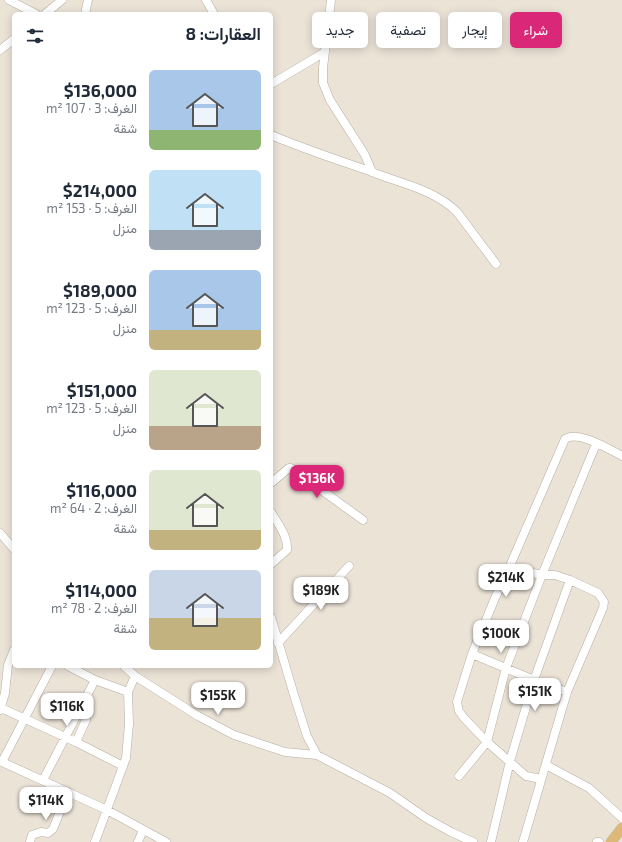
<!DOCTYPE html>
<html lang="ar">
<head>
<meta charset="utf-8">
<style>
  body { margin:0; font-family:"Exo 2",Vazirmatn,sans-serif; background:#f6f6f7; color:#1f2937; direction:rtl; height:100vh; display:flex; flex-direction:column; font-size:15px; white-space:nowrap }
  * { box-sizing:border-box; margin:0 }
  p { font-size:13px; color:#747a83 }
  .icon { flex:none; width:22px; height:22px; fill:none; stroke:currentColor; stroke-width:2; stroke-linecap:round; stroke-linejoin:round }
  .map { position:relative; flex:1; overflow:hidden; direction:ltr }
  .panel { position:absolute; left:12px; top:12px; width:261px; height:656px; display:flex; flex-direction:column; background:#fff; border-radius:6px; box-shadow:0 2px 10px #0003; direction:rtl }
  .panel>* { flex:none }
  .top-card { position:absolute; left:285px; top:12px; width:277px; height:36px; direction:rtl; display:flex; gap:8px }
  .price { position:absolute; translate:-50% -34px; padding:0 9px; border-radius:8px; background:#fff; color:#222; font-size:13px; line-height:26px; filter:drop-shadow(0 1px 2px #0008) }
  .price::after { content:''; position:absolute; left:50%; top:24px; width:12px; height:9px; margin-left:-6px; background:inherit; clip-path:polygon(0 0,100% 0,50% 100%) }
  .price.current { background:#db2777; color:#fff }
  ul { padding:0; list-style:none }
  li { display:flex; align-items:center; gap:12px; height:100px; padding:0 12px }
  li span { display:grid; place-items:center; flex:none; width:112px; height:80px; border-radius:6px; color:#555 }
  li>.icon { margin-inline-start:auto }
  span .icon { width:48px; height:48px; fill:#fffc; stroke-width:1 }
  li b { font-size:17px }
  h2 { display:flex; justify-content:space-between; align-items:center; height:48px; padding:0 12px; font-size:17px }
  .tag { padding:0 14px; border-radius:6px; background:#fff; box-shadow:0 2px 10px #0003; font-size:14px; line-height:36px }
  .tag.current { background:#db2777; color:#fff }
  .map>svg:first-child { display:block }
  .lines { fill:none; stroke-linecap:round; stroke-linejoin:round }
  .minor-casing { stroke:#b5ada2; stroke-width:9 }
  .major-casing { stroke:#c7c6c5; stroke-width:11 }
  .minor { stroke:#fff; stroke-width:8 }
  .major { stroke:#dcb976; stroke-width:10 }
</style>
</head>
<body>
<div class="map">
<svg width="622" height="842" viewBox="0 0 622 842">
  <rect width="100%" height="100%" fill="#ece3d7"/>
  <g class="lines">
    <!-- minor casing -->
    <g class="minor-casing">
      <path id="minor" d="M9,0l27,14
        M206,0l8,14
        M331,0l-8,68v15l7,17 35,55 7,17
        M45,14l17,-14
        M85,14l3,-14
        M0,50l14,-11
        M271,84l54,-32
        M271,135c33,14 67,25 101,37 30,12 61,17 85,40l39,52
        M271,483l18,-15h2l72,52
        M271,512c7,12 17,24 16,38l-16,14
        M0,533l14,16
        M509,568l33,7h13l15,5 28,13 6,9 -1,6 -36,84 -44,150
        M271,617l23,78 13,41 10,19 73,38 36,25 25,14 22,10
        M278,643l71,-77
        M472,654l62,26 33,12
        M68,666l27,14 33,12
        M124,666l11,10 63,40 36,19 51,17 32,3
        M1,708l75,34 47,24
        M0,710l5,-17 3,-28 6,-15
        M76,742l10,-22 -2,-4 -5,-3
        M0,761l107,49 59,32
        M2,762l50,-96
        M546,765l43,23 33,30
        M459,776l28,-34 19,-74 36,-93 54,-131
        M541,779l-15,-3 -39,-34 -23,-24 -5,-7 -2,-9 15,-48 23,-56 14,-30 56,-129c13,-9 44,10 57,17
        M43,780l52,-100
        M30,842l2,-7 9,-3 7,1 5,-4 15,-37
        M95,842l31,-84 3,-34 -1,-32 7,-16
        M138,842l5,-12
        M491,842l19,-81 24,-81 36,-100
        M597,842h2"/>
    </g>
    <!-- major casing -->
    <g class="major-casing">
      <path id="major" d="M611,842l11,-14"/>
    </g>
    <!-- minor -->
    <use href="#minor" class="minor"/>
    <!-- major -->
    <use href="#major" class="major"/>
  </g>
</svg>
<b class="price current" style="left:317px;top:499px">$136K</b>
<b class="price" style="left:506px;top:598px">$214K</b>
<b class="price" style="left:321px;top:611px">$189K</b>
<b class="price" style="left:501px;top:654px">$100K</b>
<b class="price" style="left:535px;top:712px">$151K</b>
<b class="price" style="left:218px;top:716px">$155K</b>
<b class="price" style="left:67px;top:727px">$116K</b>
<b class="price" style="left:46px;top:821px">$114K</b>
<div class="top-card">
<a class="tag current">شراء</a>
<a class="tag">إيجار</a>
<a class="tag">تصفية</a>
<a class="tag">جديد</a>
</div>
<section class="panel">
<h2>العقارات: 8<svg class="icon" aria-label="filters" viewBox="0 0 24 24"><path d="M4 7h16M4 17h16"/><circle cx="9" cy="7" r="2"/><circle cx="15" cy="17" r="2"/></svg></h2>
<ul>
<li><span style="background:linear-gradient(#a9c7e8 75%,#8fb573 0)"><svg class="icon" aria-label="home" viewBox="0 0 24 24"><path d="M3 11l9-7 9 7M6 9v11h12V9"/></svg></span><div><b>$136,000</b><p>الغرف: 3 · 107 m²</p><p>شقة</p></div></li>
<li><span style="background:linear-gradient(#bfe0f5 75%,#9aa5b1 0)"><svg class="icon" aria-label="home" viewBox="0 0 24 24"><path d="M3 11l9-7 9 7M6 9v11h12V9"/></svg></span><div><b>$214,000</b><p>الغرف: 5 · 153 m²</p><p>منزل</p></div></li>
<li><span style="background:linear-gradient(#a9c7e8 75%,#c2b280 0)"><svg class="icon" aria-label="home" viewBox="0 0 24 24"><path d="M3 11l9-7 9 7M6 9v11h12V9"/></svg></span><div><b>$189,000</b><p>الغرف: 5 · 123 m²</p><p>منزل</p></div></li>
<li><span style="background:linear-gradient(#dfe7d0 70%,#b9a48a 0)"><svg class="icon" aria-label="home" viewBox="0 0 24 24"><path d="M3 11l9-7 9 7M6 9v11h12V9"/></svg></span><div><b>$151,000</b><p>الغرف: 5 · 123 m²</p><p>منزل</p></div></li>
<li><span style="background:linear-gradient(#dfe7d0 75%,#c2b280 0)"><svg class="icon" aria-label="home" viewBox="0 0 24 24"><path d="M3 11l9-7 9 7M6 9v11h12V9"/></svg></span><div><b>$116,000</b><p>الغرف: 2 · 64 m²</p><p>شقة</p></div></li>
<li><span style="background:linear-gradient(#c9d6e8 60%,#c2b280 0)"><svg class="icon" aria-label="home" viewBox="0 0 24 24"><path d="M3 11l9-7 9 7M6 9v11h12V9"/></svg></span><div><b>$114,000</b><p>الغرف: 2 · 78 m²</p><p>شقة</p></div></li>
</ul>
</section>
</div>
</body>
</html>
